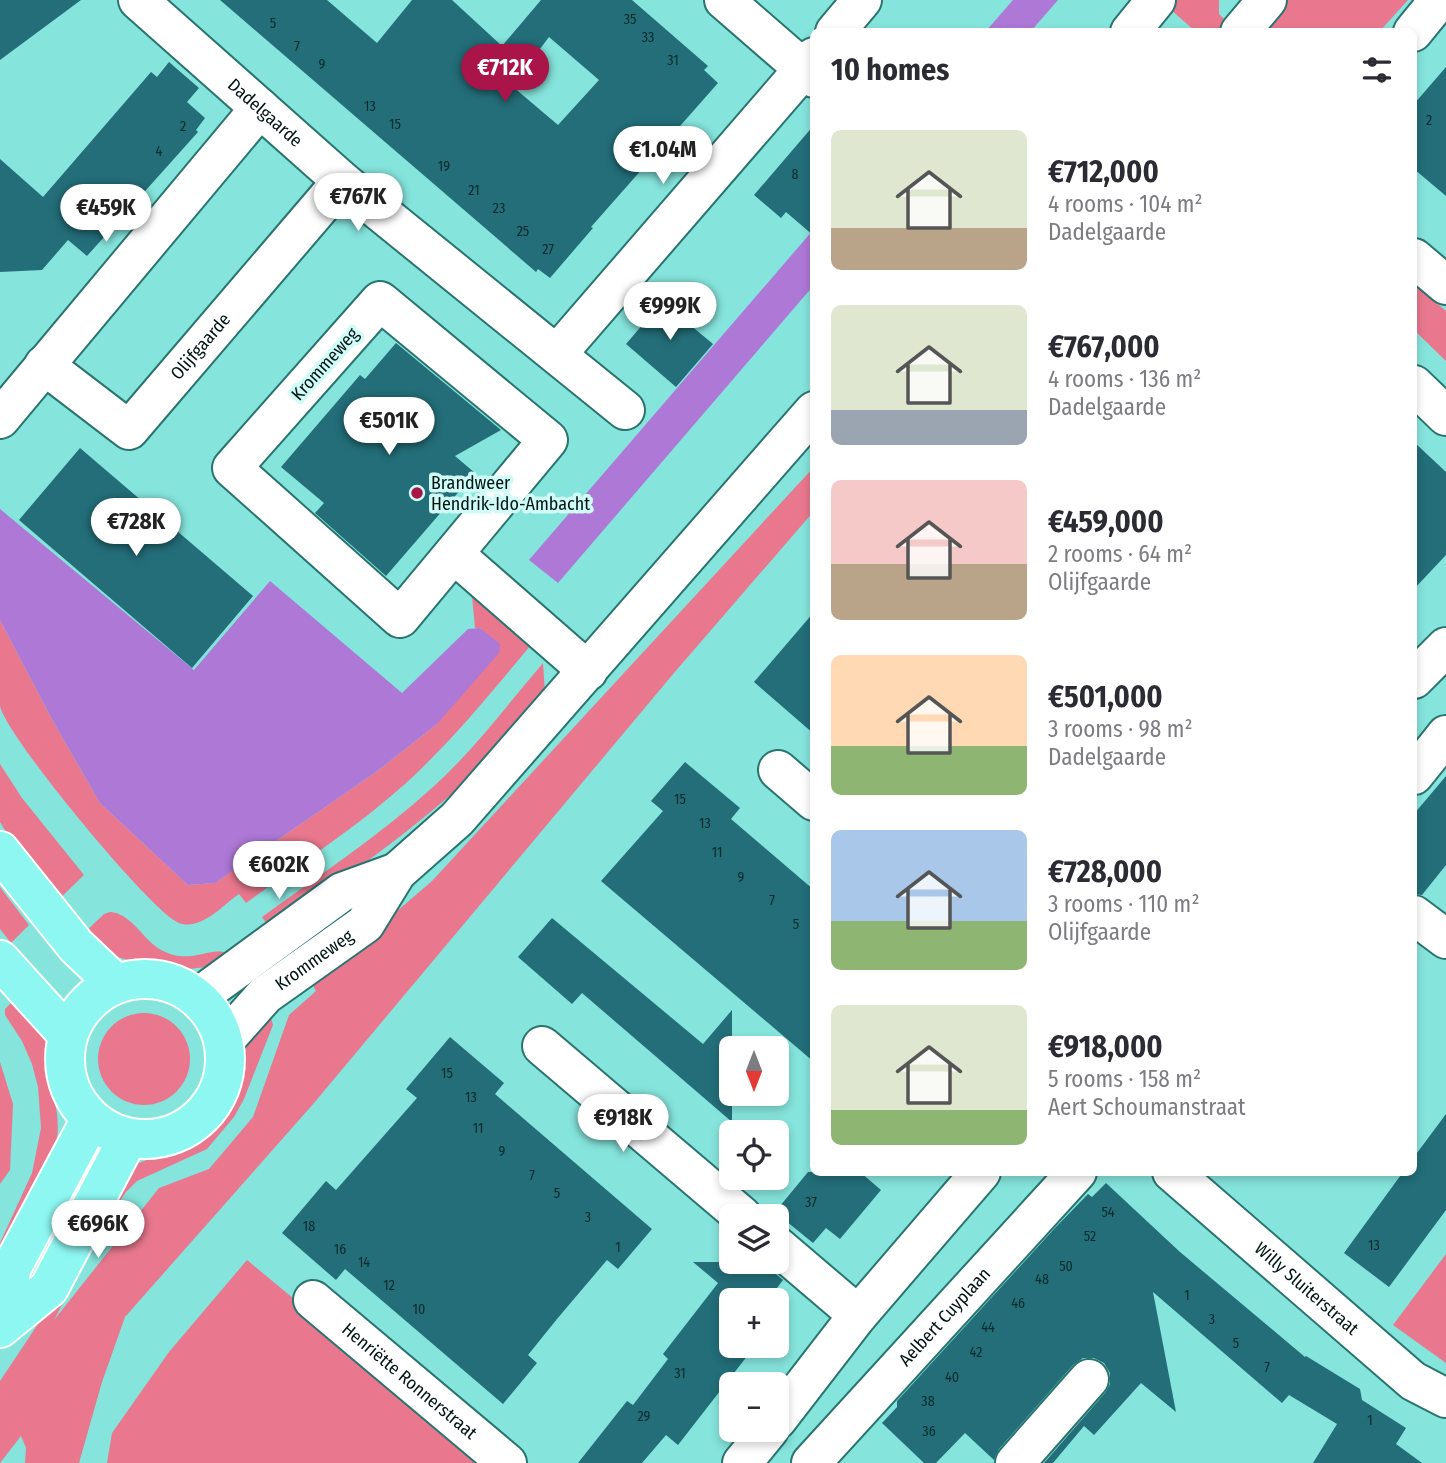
<!DOCTYPE html>
<html lang="en">
<head>
<meta charset="utf-8">
<style>
  body { margin:0; font-family:"Fira Sans Condensed",sans-serif; background:#f2f2f3; color:#2b2b33; height:100vh; display:flex; flex-direction:column; font-size:26px; white-space:nowrap }
  * { box-sizing:border-box; margin:0 }
  p { font-size:23px; color:#7c7c81 }
  .icon { flex:none; width:38px; height:38px; fill:none; stroke:currentColor; stroke-width:2; stroke-linecap:round; stroke-linejoin:round }
  .map { position:relative; flex:1; overflow:hidden }
  .drawer { position:absolute; left:810px; top:28px; width:607px; height:1148px; display:flex; flex-direction:column; background:#fff; border-radius:10px; box-shadow:0 4px 10px #0003 }
  .drawer>* { flex:none }
  .needle { width:46px; rotate:180deg }
  .buttons { position:absolute; left:719px; top:1036px; display:grid; gap:14px }
  .buttons a { display:grid; place-items:center; width:70px; height:70px; border-radius:10px; background:#fff; box-shadow:0 4px 10px #0003; font-size:35px }
  .price { position:absolute; translate:-50% -60px; padding:0 16px; border-radius:24px; background:#fff; color:#222; font-size:23px; line-height:46px; filter:drop-shadow(0 2px 4px #0008) }
  .price::after { content:''; position:absolute; left:50%; top:42px; width:21px; height:16px; margin-left:-10px; background:inherit; clip-path:polygon(0 0,100% 0,50% 100%) }
  .price.current { background:#a91548; color:#fff }
  ul { padding:0; list-style:none }
  li { display:flex; align-items:center; gap:21px; height:175px; padding:0 21px }
  li span { display:grid; place-items:center; flex:none; width:196px; height:140px; border-radius:10px; color:#555 }
  li>.icon { margin-inline-start:auto }
  span .icon { width:84px; height:84px; fill:#fffc; stroke-width:1 }
  li b { font-size:30px }
  h2 { display:flex; justify-content:space-between; align-items:center; height:84px; padding:0 21px; font-size:30px }
  .map>svg:first-child { display:block }
  .green { fill:#e9788e }
  .water { fill:#ad78d6 }
  .building { fill:#236e79; fill-rule:evenodd }
  .lines { fill:none; stroke-linecap:round; stroke-linejoin:round }
  .minor-casing { stroke:#2a746f; stroke-width:42 }
  .major-casing { stroke:#fff; stroke-width:42 }
  .minor { stroke:#fff; stroke-width:38 }
  .major { stroke:#8ef7f1; stroke-width:38 }
  .poi-dot { fill:#a91548; stroke:#d0fcf7; stroke-width:2.5 }
  .labels { text-anchor:middle; stroke-width:7; stroke-linejoin:round; paint-order:stroke }
  .number-label { font-size:14px; fill:#0a2a2c }
  .street-label { font-size:18px; fill:#011413; stroke:#d0fcf7 }
  .poi-label { font-size:18px; fill:#011413; stroke:#d0fcf7; text-anchor:start }
</style>
</head>
<body>
<div class="map">
<svg width="1446" height="1463" viewBox="0 0 1446 1463">
  <rect width="100%" height="100%" fill="#85e4dc"/>
  <!-- green -->
  <path class="green" d="M1177,0h42v14l7,7 -8,10h-23l-25,-22z
    M1287,0h121l-28,31h-110l-3,-6z
    M1414,284l32,27v50l-32,-31z
    M814,467v44l-140,162 -360,430 -189,214 -23,65 -23,81h-54l1,-15 -5,-12 -21,27v-82l34,-51 99,-165 59,-21 25,-20 7,-11 12,-24 7,-42 26,-36 4,14 -29,74 -10,18 -27,32 -70,32 -11,11 -18,26 -54,102 105,-132 50,-19 44,-52 36,-102 27,-24 -4,-7 120,-103z
    M472,596l59,49c-40,48 -80,97 -126,139 -49,44 -106,80 -159,119l-7,-9c-16,11 -38,37 -60,29 -28,-11 -173,-187 -179,-217 0,-8 0,-19 0,-27 0,-19 0,-39 0,-59l54,103 46,80 88,82 27,-2 161,-111 61,-48 44,-96h-6z
    M543,663l2,30c-21,24 -40,51 -63,73 -64,62 -138,112 -211,164l-9,-13c58,-42 118,-82 171,-130 41,-37 74,-82 110,-124z
    M0,764l22,34 62,77 -30,29 -15,-17 -39,-65z
    M0,887l29,38 -18,18 -11,-14z
    M110,912c22,1 34,30 53,39 28,14 47,-5 64,2l-12,13 -26,3 -58,-8 -20,-6 -28,-21 21,-20z
    M23,991c11,19 28,38 22,61 4,32 19,65 10,97l-55,120v-26l32,-70 9,-45 -3,-41 -6,-23 -10,-23 -17,-26v-6z
    M98 1059a46 46 0 1 1 92 0a46 46 0 1 1-92 0Z
    M0,1062l13,42 -3,66 -10,14z
    M1446,1254v109l-53,-38z
    M247,1260l245,203h-385l5,-30 57,-81z"/>
  <!-- water -->
  <path class="water" d="M1013,0h45l-27,31h-45z
    M814,229v56l-256,298 -29,-23z
    M0,509l194,161 76,-89 132,112 66,-64 12,-1 20,16 -1,9 -62,71 -61,48 -161,111 -27,2 -88,-82 -46,-80 -54,-103z"/>
  <!-- building -->
  <path class="building" d="M0,0h81l-81,60z
    M220,0h107l50,43 35,-43h40l50,46 39,-46h91l76,66 -4,4 14,13 -127,144 2,1 -43,50 -12,-9 -2,3zM549,37l50,43 -41,45 -46,-39z
    M169,62l30,26 -12,14 18,16 -9,12 2,2 -111,124 -19,-16 -26,30 -42,2v-113l43,38 108,-125 6,5z
    M1446,67v129l-32,-27v-65z
    M814,125v111l-28,-24 -5,6 -27,-23z
    M668,295l26,23 -5,6 24,20 -37,43 -50,-43z
    M396,343l105,87 -46,26 20,17 -89,103 -71,-63 9,-10 -43,-36 79,-92 5,4z
    M1414,442l32,30v83l-32,34z
    M80,448l173,148 -61,72 -173,-148z
    M814,612v122l-60,-52z
    M685,762l55,46 -9,11 83,71v172l-213,-181 62,-70 -12,-10z
    M1446,776v89l-24,30 -8,-1v-80z
    M552,918l151,126 29,-34v112l-150,-129 -10,11 -54,-47z
    M450,1037l54,46 -9,11 157,135 -34,40 -11,-9 -50,59 -29,36 9,8 -34,41 -158,-135 -9,11 -54,-47 44,-52 10,9 81,-92 -11,-9z
    M1446,1114v96l-57,77 -45,-34 59,-81h11v-15z
    M808,1172h52l21,18 -41,49 -14,-11 -13,15 -38,-31z
    M1106,1183l74,69 125,105 1,-1 54,33 2,11 44,28 -10,16 26,19h-109l24,-39 -48,-29 -7,8 -129,-111 23,120 -35,-29 -47,52 -10,-9 -31,37h-9l61,-70 5,-9v-11l-6,-10 -10,-5h-11l-10,7 -74,84 -5,11 -29,-27 -29,30h-12l-42,-40 15,-16v-6l157,-172 34,-35 4,3z
    M693,1262h69l21,18 -15,20h-36v46h23l-77,99 -12,-10 -24,28h-64l49,-62 6,4 35,-46 -5,-5 55,-71z"/>
  <g class="lines">
    <!-- minor casing -->
    <g class="minor-casing">
      <g id="minor">
        <path id="s1" d="M138,0l204,181 283,229"/>
        <path d="M724,0l90,78"/>
        <path d="M835,32l27,-32"/>
        <path d="M1130,32l26,-32"/>
        <path d="M1240,32l27,-32"/>
        <path d="M1413,32l26,-32"/>
        <path d="M1414,258l32,27"/>
        <path d="M380,301l168,139 -148,178 -168,-150z"/>
        <path d="M557,354l257,-297"/>
        <path id="s2" d="M44,365l85,65 213,-249"/>
        <path d="M1414,385l32,31"/>
        <path d="M0,419l260,-311"/>
        <path d="M454,554l134,117"/>
        <path d="M1414,679l32,-32"/>
        <path d="M778,770l36,31"/>
        <path d="M1414,775l32,-40"/>
        <path d="M1414,915l32,24"/>
        <path d="M197,998l145,-106 55,-20"/>
        <path id="s3" d="M224,1041l41,-46 100,-71 32,-52 60,-53 357,-408"/>
        <path d="M542,1046l200,170"/>
        <path id="s4" d="M1172,1172l241,209 33,17"/>
        <path d="M777,1246l81,69"/>
        <path id="s5" d="M313,1300l194,163"/>
        <path d="M777,1420l81,-105 123,-143"/>
        <path d="M742,1463l27,-33"/>
        <path id="s6" d="M811,1463l266,-291"/>
        <path d="M1015,1463l74,-84"/>
      </g>
    </g>
    <!-- major casing -->
    <g class="major-casing">
      <path id="major" d="M0,851l76,95 40,38
        M0,960l68,75
        M65 1059a80 80 0 1 1 160 0a80 80 0 1 1-160 0Z
        M0,1325l12,-58 79,-148
        M0,1328l49,-40 79,-150"/>
    </g>
    <!-- minor -->
    <use href="#minor" class="minor"/>
    <!-- major -->
    <use href="#major" class="major"/>
  </g>
  <!-- markers -->
  <circle class="poi-dot" cx="417" cy="493" r="7"/>
  <g class="labels">
    <!-- number labels -->
    <g class="number-label">
      <text x="630" y="24">35</text>
      <text x="273" y="28">5</text>
      <text x="648" y="42">33</text>
      <text x="297" y="51">7</text>
      <text x="673" y="65">31</text>
      <text x="322" y="69">9</text>
      <text x="370" y="111">13</text>
      <text x="1429" y="125">2</text>
      <text x="395" y="129">15</text>
      <text x="183" y="131">2</text>
      <text x="159" y="156">4</text>
      <text x="444" y="171">19</text>
      <text x="795" y="179">8</text>
      <text x="474" y="195">21</text>
      <text x="499" y="213">23</text>
      <text x="523" y="236">25</text>
      <text x="548" y="254">27</text>
      <text x="680" y="804">15</text>
      <text x="705" y="828">13</text>
      <text x="717" y="857">11</text>
      <text x="741" y="882">9</text>
      <text x="772" y="905">7</text>
      <text x="796" y="929">5</text>
      <text x="447" y="1078">15</text>
      <text x="471" y="1102">13</text>
      <text x="478" y="1133">11</text>
      <text x="502" y="1156">9</text>
      <text x="532" y="1180">7</text>
      <text x="557" y="1198">5</text>
      <text x="811" y="1207">37</text>
      <text x="1108" y="1217">54</text>
      <text x="588" y="1222">3</text>
      <text x="309" y="1231">18</text>
      <text x="1090" y="1241">52</text>
      <text x="1374" y="1250">13</text>
      <text x="618" y="1252">1</text>
      <text x="340" y="1254">16</text>
      <text x="364" y="1267">14</text>
      <text x="1066" y="1271">50</text>
      <text x="1042" y="1284">48</text>
      <text x="389" y="1290">12</text>
      <text x="1187" y="1300">1</text>
      <text x="1018" y="1308">46</text>
      <text x="419" y="1314">10</text>
      <text x="1212" y="1324">3</text>
      <text x="988" y="1332">44</text>
      <text x="1236" y="1348">5</text>
      <text x="976" y="1357">42</text>
      <text x="1267" y="1372">7</text>
      <text x="680" y="1378">31</text>
      <text x="952" y="1382">40</text>
      <text x="928" y="1406">38</text>
      <text x="644" y="1421">29</text>
      <text x="1370" y="1425">1</text>
      <text x="929" y="1436">36</text>
    </g>
    <!-- street labels -->
    <g class="street-label">
      <text dy="6" stroke="none"><textPath href="#s1" startOffset="170">Dadelgaarde</textPath></text>
      <text dy="6" stroke="none"><textPath href="#s2" startOffset="217">Olijfgaarde</textPath></text>
      <text transform="translate(325 364) rotate(-48)" y="6">Krommeweg</text>
      <text dy="6" stroke="none"><textPath href="#s3" startOffset="122">Krommeweg</textPath></text>
      <text dy="6" stroke="none"><textPath href="#s4" startOffset="178">Willy Sluiterstraat</textPath></text>
      <text dy="6" stroke="none"><textPath href="#s6" startOffset="198">Aelbert Cuyplaan</textPath></text>
      <text dy="6" stroke="none"><textPath href="#s5" startOffset="126">Henriëtte Ronnerstraat</textPath></text>
    </g>
    <!-- poi labels -->
    <g class="poi-label">
      <text x="431" y="489">Brandweer<tspan x="431" dy="21">Hendrik-Ido-Ambacht</tspan></text>
    </g>
  </g>
</svg>
<div class="buttons">
<a><svg class="needle" viewBox="-14 -14 28 28"><path d="M0-13l5 13h-10z" fill="#e53935"/><path d="M0 13l5-13h-10z" fill="#7c7c81"/></svg></a>
<a><svg class="icon" aria-label="locate" viewBox="0 0 24 24"><circle cx="12" cy="12" r="6"/><path d="M12 2v4M12 18v4M2 12h4M18 12h4"/></svg></a>
<a><svg class="icon" aria-label="layers" viewBox="0 0 24 24"><path d="M12 4l9 5-9 5-9-5zM3 14l9 5 9-5"/></svg></a>
<a>+</a>
<a>−</a>
</div>
<b class="price current" style="left:505px;top:104px">€712K</b>
<b class="price" style="left:663px;top:186px">€1.04M</b>
<b class="price" style="left:358px;top:233px">€767K</b>
<b class="price" style="left:106px;top:244px">€459K</b>
<b class="price" style="left:670px;top:342px">€999K</b>
<b class="price" style="left:389px;top:457px">€501K</b>
<b class="price" style="left:136px;top:558px">€728K</b>
<b class="price" style="left:279px;top:901px">€602K</b>
<b class="price" style="left:623px;top:1154px">€918K</b>
<b class="price" style="left:98px;top:1260px">€696K</b>
<section class="drawer">
<h2>10 homes<svg class="icon" aria-label="filters" viewBox="0 0 24 24"><path d="M4 7h16M4 17h16"/><circle cx="9" cy="7" r="2"/><circle cx="15" cy="17" r="2"/></svg></h2>
<ul>
<li><span style="background:linear-gradient(#dfe7d0 70%,#b9a48a 0)"><svg class="icon" aria-label="home" viewBox="0 0 24 24"><path d="M3 11l9-7 9 7M6 9v11h12V9"/></svg></span><div><b>€712,000</b><p>4 rooms · 104 m²</p><p>Dadelgaarde</p></div></li>
<li><span style="background:linear-gradient(#dfe7d0 75%,#9aa5b1 0)"><svg class="icon" aria-label="home" viewBox="0 0 24 24"><path d="M3 11l9-7 9 7M6 9v11h12V9"/></svg></span><div><b>€767,000</b><p>4 rooms · 136 m²</p><p>Dadelgaarde</p></div></li>
<li><span style="background:linear-gradient(#f6c9c9 60%,#b9a48a 0)"><svg class="icon" aria-label="home" viewBox="0 0 24 24"><path d="M3 11l9-7 9 7M6 9v11h12V9"/></svg></span><div><b>€459,000</b><p>2 rooms · 64 m²</p><p>Olijfgaarde</p></div></li>
<li><span style="background:linear-gradient(#ffd9b3 65%,#8fb573 0)"><svg class="icon" aria-label="home" viewBox="0 0 24 24"><path d="M3 11l9-7 9 7M6 9v11h12V9"/></svg></span><div><b>€501,000</b><p>3 rooms · 98 m²</p><p>Dadelgaarde</p></div></li>
<li><span style="background:linear-gradient(#a9c7e8 65%,#8fb573 0)"><svg class="icon" aria-label="home" viewBox="0 0 24 24"><path d="M3 11l9-7 9 7M6 9v11h12V9"/></svg></span><div><b>€728,000</b><p>3 rooms · 110 m²</p><p>Olijfgaarde</p></div></li>
<li><span style="background:linear-gradient(#dfe7d0 75%,#8fb573 0)"><svg class="icon" aria-label="home" viewBox="0 0 24 24"><path d="M3 11l9-7 9 7M6 9v11h12V9"/></svg></span><div><b>€918,000</b><p>5 rooms · 158 m²</p><p>Aert Schoumanstraat</p></div></li>
</ul>
</section>
</div>
</body>
</html>
